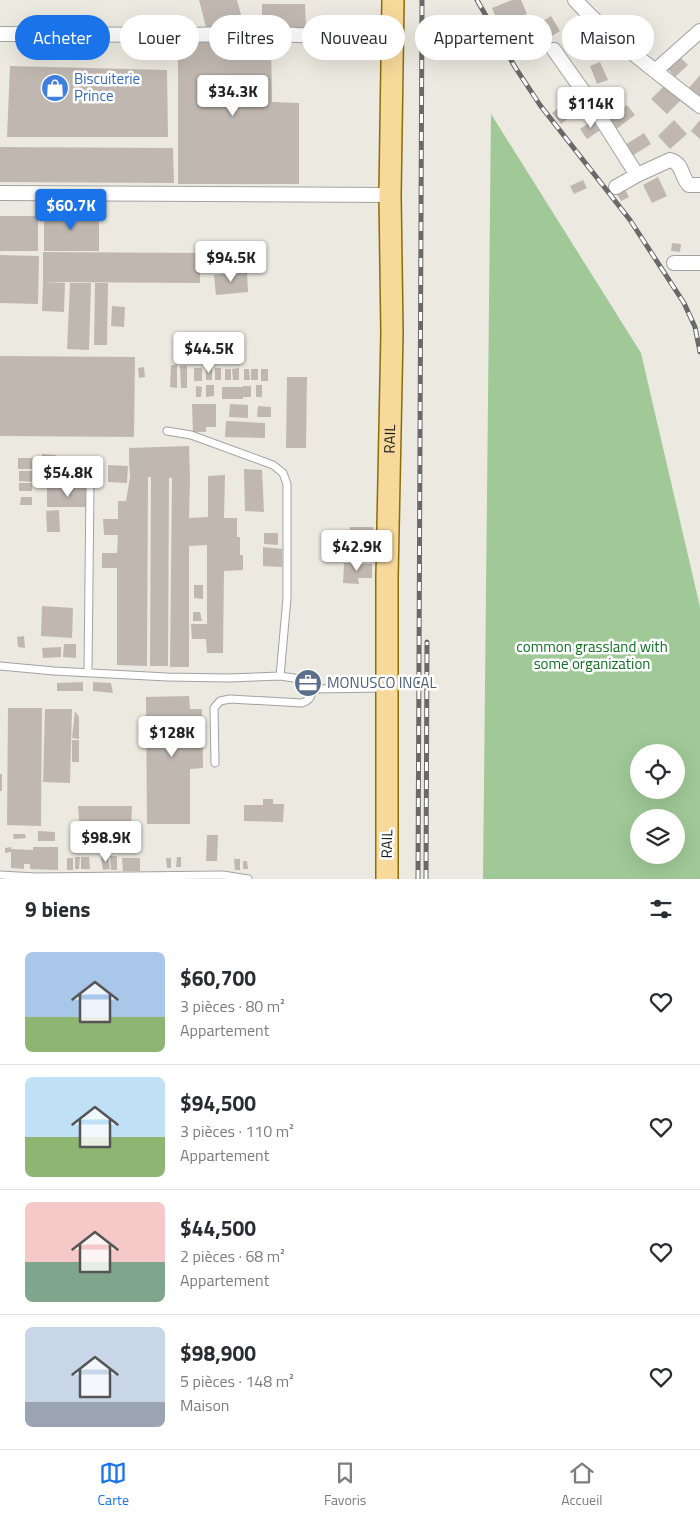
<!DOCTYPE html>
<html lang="fr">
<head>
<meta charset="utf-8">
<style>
  body { margin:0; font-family:"Titillium Web",sans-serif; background:#f7f7f7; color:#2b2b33; height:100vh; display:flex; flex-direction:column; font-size:19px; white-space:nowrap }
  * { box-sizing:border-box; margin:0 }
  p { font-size:16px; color:#7c7c81 }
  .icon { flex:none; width:28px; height:28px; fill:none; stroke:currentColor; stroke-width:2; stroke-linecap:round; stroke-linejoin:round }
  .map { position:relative; height:879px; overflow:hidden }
  .details { display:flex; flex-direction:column; background:#fff; flex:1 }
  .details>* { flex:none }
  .banner { position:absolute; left:15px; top:15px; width:670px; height:45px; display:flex; gap:10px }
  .tools { position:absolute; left:630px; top:744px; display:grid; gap:10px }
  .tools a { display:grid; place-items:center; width:55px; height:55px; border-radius:50%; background:#fff; box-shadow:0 5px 20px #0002; font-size:25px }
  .price { position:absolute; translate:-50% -42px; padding:0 11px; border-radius:5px; background:#fff; color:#222; font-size:16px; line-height:32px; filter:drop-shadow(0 1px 2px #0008) }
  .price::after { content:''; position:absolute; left:50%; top:30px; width:15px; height:11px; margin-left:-8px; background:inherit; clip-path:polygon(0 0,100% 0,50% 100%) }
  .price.active { background:#1a73e8; color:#fff }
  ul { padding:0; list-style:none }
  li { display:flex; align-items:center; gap:15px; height:125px; padding:0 25px }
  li+li { border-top:1px solid #e1e1e2 }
  li span { display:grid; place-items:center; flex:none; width:140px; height:100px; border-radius:8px; color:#555 }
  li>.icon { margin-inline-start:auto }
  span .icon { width:60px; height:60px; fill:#fffc; stroke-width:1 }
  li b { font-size:21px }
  h2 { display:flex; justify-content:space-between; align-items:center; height:60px; padding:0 25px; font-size:21px }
  .chip { padding:0 18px; border-radius:22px; background:#fff; box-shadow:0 5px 20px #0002; font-size:18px; line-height:45px }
  .chip.active { background:#1a73e8; color:#fff }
  .dock { display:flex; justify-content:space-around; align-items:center; height:70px; border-top:1px solid #e1e1e2; background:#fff; font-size:14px; color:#7c7c81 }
  .dock a { display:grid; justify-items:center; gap:2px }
  .dock .active { color:#1a73e8 }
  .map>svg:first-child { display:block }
  .forest { fill:#a0c997; fill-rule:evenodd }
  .building { fill:#c0b8b0 }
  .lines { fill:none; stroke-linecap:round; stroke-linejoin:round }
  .lane-casing { stroke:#a2a2a2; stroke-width:9 }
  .street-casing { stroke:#a2a2a2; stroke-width:16 }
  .primary-casing { stroke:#8a6d07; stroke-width:24 }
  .lane { stroke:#fff; stroke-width:7 }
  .street { stroke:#fff; stroke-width:14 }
  .primary { stroke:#f7d99b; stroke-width:21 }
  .rail-casing { stroke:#696969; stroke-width:5 }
  .rail { stroke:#fff; stroke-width:3; stroke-dasharray:9; stroke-linecap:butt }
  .labels { text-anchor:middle; stroke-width:5; stroke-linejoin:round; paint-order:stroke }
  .shop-label { font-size:15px; fill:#366cbe; stroke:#fff; text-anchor:start }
  .street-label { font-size:15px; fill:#1b1b1b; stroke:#fff }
  .park-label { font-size:15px; fill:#107123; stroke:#fff }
  .service-label { font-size:15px; fill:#4e5e75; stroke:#fff; text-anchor:start }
</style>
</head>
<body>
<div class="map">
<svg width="700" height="879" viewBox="0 0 700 879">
  <rect width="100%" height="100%" fill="#ece9e0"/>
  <!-- forest -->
  <path class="forest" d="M491,114l150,239 59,254v272h-217zM639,752h37v38h-37zM639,818h37v37h-37z"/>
  <!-- building -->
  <path class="building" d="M199,0h38l6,22 -36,9z
    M512,0h9l6,14 -28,11 -7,-17z
    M262,4h43l1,24h-44z
    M551,16l9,15 -18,11 -9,-15z
    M594,22l10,12 -12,10 -10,-13z
    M526,30l11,17 -17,11 -11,-17z
    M178,40l93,1 1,61 27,1v81h-121z
    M677,54l11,11 -13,12 -10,-11z
    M600,62l8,18 -11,4 -7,-18z
    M10,66l157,4 1,67h-161z
    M700,75v21l-11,-8z
    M665,85l16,15 -14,14 -16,-15z
    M613,88l10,15 -15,10 -10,-16z
    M563,104l9,11 -11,9 -9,-11z
    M627,105l8,10 -20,15 -8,-10z
    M595,119l7,10 -15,10 -7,-10z
    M674,120l13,14 -17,15 -12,-13z
    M700,120v19l-9,-8z
    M644,133l7,11 -19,12 -7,-11z
    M0,147l173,1 1,35 -174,-1z
    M658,177l9,19 -15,7 -9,-18z
    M583,180l4,8 -13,6 -4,-8z
    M624,188l5,9 -8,4 -5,-9z
    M44,211l55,1v39h-55z
    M0,216h38v35h-38z
    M672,243l9,1 -1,8 -9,-1z
    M43,252l157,1v30l-157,-1z
    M0,255l39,1 -1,48 -38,-1z
    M247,272l1,20 -32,3 -2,-20z
    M43,282l22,1 -1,29 -22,-1z
    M70,283h21l-2,67 -22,-1z
    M95,283h13l-1,62h-13z
    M112,306l13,1 -1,20 -13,-1z
    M0,356l135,1 -1,80 -134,-1z
    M171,365h6v23l-7,-1z
    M180,366h7v22h-6z
    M144,367l1,10 -6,1 -1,-10z
    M194,368h8v13h-8z
    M215,368h6v12h-6z
    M239,368v12h-6l-1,-11z
    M206,369h6v11h-6z
    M225,369h6v11h-6z
    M244,369h5l1,11h-6z
    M251,369h7v11h-7z
    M261,369h7v12h-7z
    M287,377h20l-1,71h-20z
    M206,385h8v11l-8,1z
    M256,385h6v12h-6z
    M196,386l6,1 -1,10h-5z
    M243,386h8v11h-8v2h-21v-12h21z
    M192,404h24v23h-10v5h-13z
    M230,404l18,1v13l-19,-1z
    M258,406l13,1v10h-14z
    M226,421l39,2v15l-40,-1z
    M189,446l1,32 -1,40 19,-1v-41l17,-1 -1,43h13v19h3v18h3v15l-19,1 -1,82h-16l-1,-14h-14l-1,-15h16v-79l-18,1v121h-19l2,-189h-3l-1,188h-18l1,-189h-3l-1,189 -30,-1v-97h-15v-15h15l1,-18h-14l-1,-16h15v-18h8l4,-24 -1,-16v-13z
    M42,454l14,1v12h-14z
    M18,458h18v11h-18z
    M108,465l20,1 -1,17 -19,-1z
    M244,469l18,1 2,42 -19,-1z
    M19,471h16v11l-16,-1z
    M45,476h21v7l-20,1z
    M19,483h13v8h-13z
    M47,488h41v19h-41z
    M21,497h11v8h-12z
    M59,510l1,22h-13l-1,-21z
    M350,527h23l1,15 -25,-1z
    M264,533h14v12l-14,-1z
    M263,547l19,2v18l-19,-1z
    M344,563l28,1v14h-14l1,6 -16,-1z
    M194,585h9v14l-9,-1z
    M42,606l31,2 -1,30 -31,-2z
    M193,612h7l2,9h-9z
    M24,636l1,12 -7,-1 -1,-10z
    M64,644h12v14l-13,-1z
    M61,647v10l-18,1 -1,-10z
    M83,682v9h-26v-8z
    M93,682l18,1 2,10 -20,-2z
    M189,696l1,13h12l1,59 -13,1v55h-43l-1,-127z
    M8,708h34l-1,118 -34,-1z
    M45,709h27l-2,74 -27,-1z
    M75,711l4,6v22l-7,-1z
    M72,740h7v22h-7z
    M0,774h2v17h-2z
    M263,799h10v5h11l-1,18 -39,-1v-16h19z
    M78,806h54l-1,23 -51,2z
    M38,831l17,1v9h-17z
    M13,834h12l1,4 -12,1z
    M207,835h11l-1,26h-11z
    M11,847v2l22,1v-3h25v23l-28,-1v-5h-6v5l-13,-1v-16l-6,1v-5z
    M108,856l2,13 -7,1 -2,-13z
    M110,856h7v14h-6z
    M75,857h5l-1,12h-4z
    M81,857h8l1,12h-9z
    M177,857h4v10h-5z
    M67,858h6v12h-6z
    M122,858h18v13h-17z
    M166,858h5v10h-4z
    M234,859h6v11h-5z
    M243,861h4l1,8h-5z"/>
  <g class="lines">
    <!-- lane casing -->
    <g class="lane-casing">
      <path id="lane" d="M167,431l24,4 82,30 10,8 4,11v114l-7,78
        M0,666l54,5 113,6 61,1 52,-2 21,3 7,3 5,7c-2,8 -3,11 -11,14l-72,-4 -10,2 -6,7 1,55
        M88,672l2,-187
        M313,689l72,-1
        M0,875l36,2 187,-2 25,4"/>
    </g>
    <!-- street casing -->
    <g class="street-casing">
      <path id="street" d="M575,0c36,39 83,73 125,106
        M0,34l187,1 79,-2 30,2 97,1
        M554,50l36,51 47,74
        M655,71l45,-40
        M616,187l21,-12 33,-15c13,3 11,17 19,25h11
        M0,193l390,2
        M674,263h26"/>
    </g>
    <!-- primary casing -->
    <g class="primary-casing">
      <g id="primary">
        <path id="s1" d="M387,879v-302l5,-244 -2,-138 3,-195"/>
      </g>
    </g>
    <!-- lane -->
    <use href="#lane" class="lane"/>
    <!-- street -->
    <use href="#street" class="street"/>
    <!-- primary -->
    <use href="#primary" class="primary"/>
    <!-- rail casing -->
    <g class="rail-casing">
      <path id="rail" d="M477,0l38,67 25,38 90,115 54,83 11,24 5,25
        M418,879l4,-879
        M426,879l1,-237"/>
    </g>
    <!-- rail -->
    <use href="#rail" class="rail"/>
  </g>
  <!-- icons -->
  <defs>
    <g id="shop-disc" transform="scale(1.4375)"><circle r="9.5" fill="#3f7fe0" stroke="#fff"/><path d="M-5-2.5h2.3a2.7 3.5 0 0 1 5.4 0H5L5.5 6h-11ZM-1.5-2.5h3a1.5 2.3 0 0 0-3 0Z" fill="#fff"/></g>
    <g id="office-disc" transform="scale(1.4375)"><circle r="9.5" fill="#5c6f8a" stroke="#fff"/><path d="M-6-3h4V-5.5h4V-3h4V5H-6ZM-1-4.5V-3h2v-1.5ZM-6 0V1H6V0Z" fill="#fff"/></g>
  </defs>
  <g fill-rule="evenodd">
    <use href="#shop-disc" x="55" y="88"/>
    <use href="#office-disc" x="308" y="683"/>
  </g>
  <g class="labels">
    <!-- shop labels -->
    <g class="shop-label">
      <text x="74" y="84">Biscuiterie<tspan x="74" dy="17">Prince</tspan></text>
    </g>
    <!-- street labels -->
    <g class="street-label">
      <text dy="5" stroke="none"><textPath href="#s1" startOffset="440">RAIL</textPath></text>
      <text transform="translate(387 844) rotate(-89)" y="5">RAIL</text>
    </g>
    <!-- park labels -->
    <g class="park-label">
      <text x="592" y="652">common grassland with<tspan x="592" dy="17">some organization</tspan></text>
    </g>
    <!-- service labels -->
    <g class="service-label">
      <text x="327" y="688">MONUSCO INCAL</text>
    </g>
  </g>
</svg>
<div class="tools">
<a><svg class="icon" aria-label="locate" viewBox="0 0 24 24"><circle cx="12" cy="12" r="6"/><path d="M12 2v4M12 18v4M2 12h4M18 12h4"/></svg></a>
<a><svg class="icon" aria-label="layers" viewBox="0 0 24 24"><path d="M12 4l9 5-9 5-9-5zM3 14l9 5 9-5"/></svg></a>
</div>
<b class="price" style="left:233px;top:117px">$34.3K</b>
<b class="price" style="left:591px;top:129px">$114K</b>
<b class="price active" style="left:71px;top:231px">$60.7K</b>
<b class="price" style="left:231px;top:283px">$94.5K</b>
<b class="price" style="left:209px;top:374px">$44.5K</b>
<b class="price" style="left:68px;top:498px">$54.8K</b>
<b class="price" style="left:357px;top:572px">$42.9K</b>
<b class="price" style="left:172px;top:758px">$128K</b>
<b class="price" style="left:106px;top:863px">$98.9K</b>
<div class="banner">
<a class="chip active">Acheter</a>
<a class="chip">Louer</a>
<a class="chip">Filtres</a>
<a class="chip">Nouveau</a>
<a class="chip">Appartement</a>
<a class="chip">Maison</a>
</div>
</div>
<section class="details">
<h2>9 biens<svg class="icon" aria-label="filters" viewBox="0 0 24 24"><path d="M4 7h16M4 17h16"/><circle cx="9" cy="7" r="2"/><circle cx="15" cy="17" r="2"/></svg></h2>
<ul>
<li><span style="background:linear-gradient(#a9c7e8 65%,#8fb573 0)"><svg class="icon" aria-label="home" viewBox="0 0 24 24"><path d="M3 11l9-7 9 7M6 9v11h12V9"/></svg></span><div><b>$60,700</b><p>3 pièces · 80 m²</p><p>Appartement</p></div><svg class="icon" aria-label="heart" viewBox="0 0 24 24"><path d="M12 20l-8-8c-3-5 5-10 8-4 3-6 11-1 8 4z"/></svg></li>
<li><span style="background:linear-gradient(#bfe0f5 60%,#8fb573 0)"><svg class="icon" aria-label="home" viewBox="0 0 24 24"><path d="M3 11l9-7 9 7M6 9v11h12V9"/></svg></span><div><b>$94,500</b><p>3 pièces · 110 m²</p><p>Appartement</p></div><svg class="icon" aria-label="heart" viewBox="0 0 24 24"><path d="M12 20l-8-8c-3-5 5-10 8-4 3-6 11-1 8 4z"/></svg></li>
<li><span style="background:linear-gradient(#f6c9c9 60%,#7fa58c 0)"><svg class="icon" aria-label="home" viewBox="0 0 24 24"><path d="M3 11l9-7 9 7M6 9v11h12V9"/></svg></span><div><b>$44,500</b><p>2 pièces · 68 m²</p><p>Appartement</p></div><svg class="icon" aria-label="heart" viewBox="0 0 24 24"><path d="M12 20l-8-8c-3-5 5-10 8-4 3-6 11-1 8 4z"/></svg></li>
<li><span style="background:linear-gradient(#c9d6e8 75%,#9aa5b1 0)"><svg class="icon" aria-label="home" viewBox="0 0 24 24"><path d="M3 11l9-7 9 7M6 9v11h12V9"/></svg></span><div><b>$98,900</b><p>5 pièces · 148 m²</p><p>Maison</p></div><svg class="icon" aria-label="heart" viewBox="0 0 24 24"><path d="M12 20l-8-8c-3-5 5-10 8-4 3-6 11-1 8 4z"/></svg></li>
</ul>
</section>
<nav class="dock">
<a class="active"><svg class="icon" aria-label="map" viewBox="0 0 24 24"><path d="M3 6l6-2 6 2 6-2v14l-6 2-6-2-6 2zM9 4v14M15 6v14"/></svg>Carte</a>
<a><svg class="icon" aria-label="saved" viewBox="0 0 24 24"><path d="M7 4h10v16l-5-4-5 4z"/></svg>Favoris</a>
<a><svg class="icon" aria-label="home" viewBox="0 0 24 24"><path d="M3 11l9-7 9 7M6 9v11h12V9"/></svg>Accueil</a>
</nav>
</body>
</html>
